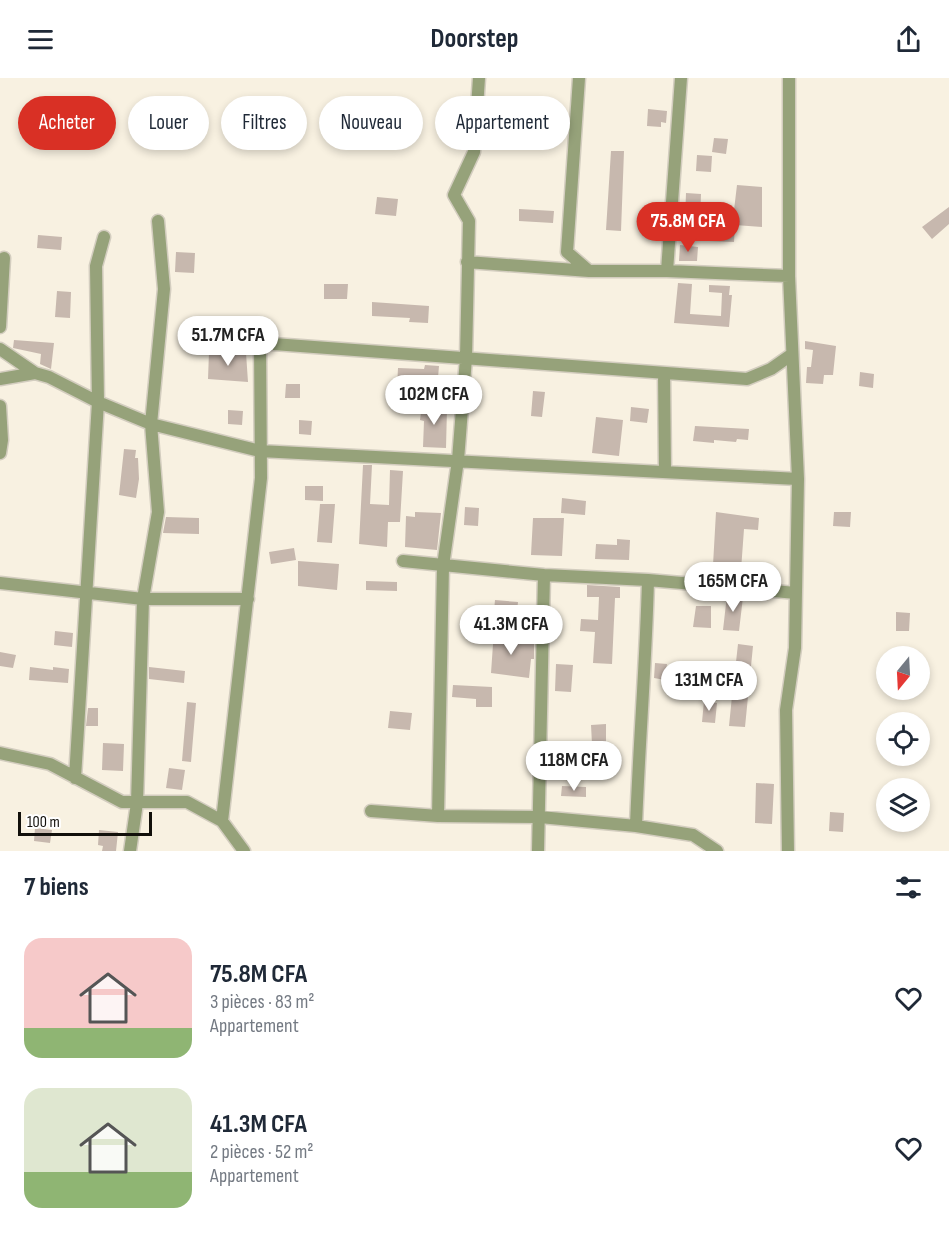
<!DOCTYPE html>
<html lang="fr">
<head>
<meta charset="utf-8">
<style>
  body { margin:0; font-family:"Sofia Sans Condensed",sans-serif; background:#f2f2f3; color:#1f2937; height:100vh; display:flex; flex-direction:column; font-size:22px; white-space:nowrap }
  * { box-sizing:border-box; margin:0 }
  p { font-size:20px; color:#747a83 }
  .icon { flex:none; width:33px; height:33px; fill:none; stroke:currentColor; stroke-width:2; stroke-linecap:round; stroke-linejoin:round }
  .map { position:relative; height:773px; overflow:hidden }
  .side { display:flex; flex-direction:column; background:#fff; flex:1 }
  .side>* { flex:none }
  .banner { position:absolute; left:18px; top:18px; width:600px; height:54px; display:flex; gap:12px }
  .needle { width:39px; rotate:198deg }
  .tools { position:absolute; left:876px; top:568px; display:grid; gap:12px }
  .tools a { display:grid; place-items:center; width:54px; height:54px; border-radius:50%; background:#fff; box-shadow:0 3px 9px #0003; font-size:30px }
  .scale { position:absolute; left:18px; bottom:15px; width:134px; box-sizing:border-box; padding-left:6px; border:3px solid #12100b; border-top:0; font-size:16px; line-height:21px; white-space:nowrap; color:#12100b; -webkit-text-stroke:4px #fff; paint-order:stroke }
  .price { position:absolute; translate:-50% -51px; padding:0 14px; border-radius:21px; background:#fff; color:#222; font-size:20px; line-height:39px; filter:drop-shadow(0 2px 3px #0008) }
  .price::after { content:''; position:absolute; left:50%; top:36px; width:18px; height:14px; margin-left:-9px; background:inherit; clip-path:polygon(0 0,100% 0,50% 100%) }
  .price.on { background:#d93025; color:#fff }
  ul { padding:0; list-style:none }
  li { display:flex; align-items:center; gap:18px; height:150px; padding:0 24px }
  li span { display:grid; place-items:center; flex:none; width:168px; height:120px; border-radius:18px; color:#555 }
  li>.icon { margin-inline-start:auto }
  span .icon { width:72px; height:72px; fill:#fffc; stroke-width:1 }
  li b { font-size:26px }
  h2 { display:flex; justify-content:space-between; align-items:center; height:72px; padding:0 24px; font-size:26px }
  .pill { padding:0 21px; border-radius:27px; background:#fff; box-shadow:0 3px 9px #0003; font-size:21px; line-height:54px }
  .pill.on { background:#d93025; color:#fff }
  header { display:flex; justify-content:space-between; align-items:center; height:78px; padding:0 24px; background:#fff; font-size:27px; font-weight:700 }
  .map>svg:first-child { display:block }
  .building { fill:#c7b8ae }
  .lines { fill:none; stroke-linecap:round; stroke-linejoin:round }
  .minor-casing { stroke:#d3cdbf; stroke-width:15 }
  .minor { stroke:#96a27a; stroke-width:12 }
</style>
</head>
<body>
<header><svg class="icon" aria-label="menu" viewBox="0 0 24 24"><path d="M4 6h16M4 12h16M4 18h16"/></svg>Doorstep<svg class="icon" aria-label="share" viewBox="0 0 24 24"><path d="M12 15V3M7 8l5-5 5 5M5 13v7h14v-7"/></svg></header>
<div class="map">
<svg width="949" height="773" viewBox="0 0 949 773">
  <rect width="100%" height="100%" fill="#f8f1e1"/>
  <!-- building -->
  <path class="building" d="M648,31l19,2 -1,12 -5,-1v5l-14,-1z
    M714,60l14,1 -2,15 -14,-2z
    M611,73h13l-3,80 -15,-1z
    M697,77l15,1 -1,16 -15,-1z
    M737,107l25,2v40l-27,-2 -1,17 -25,-1 1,-15h12l1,-17 11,1z
    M686,115l15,1 -1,27 -15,-1z
    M377,119l21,2 -2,17 -21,-2z
    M949,129v17l-17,15 -10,-12z
    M519,131l35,2 -1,12 -34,-2z
    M38,157l24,2 -1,13 -24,-2z
    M680,167l18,2 -1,14h-18z
    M176,174l19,1 -1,20 -19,-1z
    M678,205l14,1 -2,30 31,2 1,-23 -13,-1v-7l21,1 -1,9h3l-3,32 -55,-4z
    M324,206h24l-1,15h-23z
    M57,213l14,1 -1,26 -15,-1z
    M372,224l57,4 -1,17 -19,-1 1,-4 -38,-2z
    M14,262l40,3 -3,26 -11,-5 1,-10 -28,-6z
    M805,263l31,5 -3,29h-9l-1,9 -17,-1 1,-16h4l2,-17 -8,-1z
    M209,274l37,1 2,29 -40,-3z
    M425,287l14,1 -2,23 -26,-3 -1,21 -14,-1 2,-38 26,1z
    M860,294l14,2 -1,14 -14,-2z
    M286,306h14v14h-15z
    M533,313l12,1 -3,25 -11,-1z
    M422,327l25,3 -1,40 -23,-1 1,-26 -4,-1z
    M631,329l18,2 -2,14 -17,-2z
    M228,332l15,1 -1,14 -14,-1z
    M596,339l27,3 -4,36 -27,-3z
    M299,342l13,1 -1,14 -12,-1z
    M695,348l54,3 -1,11 -11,-1 -1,3 -22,-2v3l-21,-2z
    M124,371l12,1 -1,8h3l1,21 -3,19 -17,-3z
    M363,387h9l-2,39 19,1 1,-35 13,1 -3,51h-12l-1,25 -28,-3z
    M305,408h18v15l-18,-1z
    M562,420l24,3 -1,14 -24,-2z
    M320,426h15l-3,39 -15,-1z
    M465,429l14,1 -1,18 -14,-1z
    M415,434l26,1 -4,37 -32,-3 1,-31 9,1z
    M716,434l43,6 -1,12 -14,-1 -3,41h-7v-3l-21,-2z
    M834,434h17l-1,15 -17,-1z
    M166,439l33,1v16l-36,-1z
    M533,440h31l-2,38 -31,-1z
    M617,461l13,1 -1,20 -34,-1 1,-15 21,1z
    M294,470l2,12 -25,4 -2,-12z
    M298,483l41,3 -2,26 -39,-4z
    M366,503l31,1v9l-31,-1z
    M587,507l33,2v11h-5l-3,66 -19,-1 2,-31 -15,-1 1,-12 17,1 1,-23h-12z
    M727,517l16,2 -4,34 -16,-1z
    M495,522l23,2 -1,10 -23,-1z
    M696,528h15v22l-18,-1z
    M896,534l14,1 -1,18h-13z
    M477,535l16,1 -1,14 -15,-1z
    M494,552l15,1v9l25,1v18h-3l-2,19 -38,-5z
    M55,553l18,2 -1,14 -18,-2z
    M738,566l15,2 -8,81 -16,-1 4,-40 -29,-4 2,-14 29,3z
    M0,574l16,3 -3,13 -13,-2z
    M655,585l12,1 -2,16 -11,-2z
    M556,586l17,1 -2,27 -16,-1z
    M30,589l23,3v-3l16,2 -1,14 -39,-3z
    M149,589l36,4 -1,12 -35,-4z
    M453,607l39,2v20h-16v-8l-24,-2z
    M704,623l13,2 -2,20 -13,-1z
    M187,624l9,1 -5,59 -9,-1z
    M88,630h10v18h-12z
    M390,633l22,2 -2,17 -22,-2z
    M606,646v20h-14l-1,-19z
    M103,665l21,1 -1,27 -21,-1z
    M169,690l16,2 -3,20 -16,-2z
    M756,705l18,1 -2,40 -17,-1z
    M562,708l24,1v10l-25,-1z
    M830,734l14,1 -1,19 -14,-1z
    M35,750l17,2 -2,13 -16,-2z
    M99,752l19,2 -2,19h-14l1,-5 -5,-1z"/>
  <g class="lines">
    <!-- minor casing -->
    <g class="minor-casing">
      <path id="minor" d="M579,0l-12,174 22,19
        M467,184l122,9h78l122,5
        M667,193l14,-193
        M0,249l4,-69
        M0,271l35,24
        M664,295l1,99
        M0,301l35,-6 14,4 49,25 53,22 109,27 538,28
        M0,328l2,34 -2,13
        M403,483l141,14 104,5 148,13
        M0,505l143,16h105
        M0,675l50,11 72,38h65l35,19 22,30
        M75,700l23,-376 -2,-136 8,-29
        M371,733l67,5 102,1 96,9 57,9 24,16
        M438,738l5,-250 15,-106 8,-102 3,-137 -15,-26 20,-43 5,-74
        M222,743l39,-343 -1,-135 487,36 24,-10 20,-14
        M636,748c3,-82 10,-164 12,-246
        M130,773l7,-48 6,-204 15,-87 -7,-88 13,-135 -6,-68
        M538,773l6,-276
        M788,773l-2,-141 9,-62 3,-169 -9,-203v-198"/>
    </g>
    <!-- minor -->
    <use href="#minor" class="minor"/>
  </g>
</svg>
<div class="tools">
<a><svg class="needle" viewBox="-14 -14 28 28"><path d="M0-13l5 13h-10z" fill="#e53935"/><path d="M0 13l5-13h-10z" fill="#747a83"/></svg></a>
<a><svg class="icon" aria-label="locate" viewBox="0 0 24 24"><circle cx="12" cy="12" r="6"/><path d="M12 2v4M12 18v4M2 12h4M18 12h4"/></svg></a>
<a><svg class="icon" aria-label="layers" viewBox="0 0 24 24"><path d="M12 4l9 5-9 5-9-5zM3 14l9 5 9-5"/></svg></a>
</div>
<div class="scale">100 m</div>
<b class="price on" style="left:688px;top:175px">75.8M CFA</b>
<b class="price" style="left:228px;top:289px">51.7M CFA</b>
<b class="price" style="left:434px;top:348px">102M CFA</b>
<b class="price" style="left:733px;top:535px">165M CFA</b>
<b class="price" style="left:511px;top:578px">41.3M CFA</b>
<b class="price" style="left:709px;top:634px">131M CFA</b>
<b class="price" style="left:574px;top:714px">118M CFA</b>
<div class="banner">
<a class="pill on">Acheter</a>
<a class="pill">Louer</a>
<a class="pill">Filtres</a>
<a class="pill">Nouveau</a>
<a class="pill">Appartement</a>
</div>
</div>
<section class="side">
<h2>7 biens<svg class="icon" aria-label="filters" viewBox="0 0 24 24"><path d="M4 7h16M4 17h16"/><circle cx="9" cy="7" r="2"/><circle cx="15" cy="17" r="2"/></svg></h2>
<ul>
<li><span style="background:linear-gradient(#f6c9c9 75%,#8fb573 0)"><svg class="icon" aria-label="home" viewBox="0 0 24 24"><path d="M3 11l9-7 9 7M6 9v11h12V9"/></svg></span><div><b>75.8M CFA</b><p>3 pièces · 83 m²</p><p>Appartement</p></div><svg class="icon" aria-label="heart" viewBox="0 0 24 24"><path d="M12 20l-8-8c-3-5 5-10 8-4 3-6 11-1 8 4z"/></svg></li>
<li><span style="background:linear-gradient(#dfe7d0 70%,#8fb573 0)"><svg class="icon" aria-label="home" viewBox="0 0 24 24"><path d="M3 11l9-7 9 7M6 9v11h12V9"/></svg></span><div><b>41.3M CFA</b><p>2 pièces · 52 m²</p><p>Appartement</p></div><svg class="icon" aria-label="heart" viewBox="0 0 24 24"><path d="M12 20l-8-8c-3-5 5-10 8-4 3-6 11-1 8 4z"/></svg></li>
</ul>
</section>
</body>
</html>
